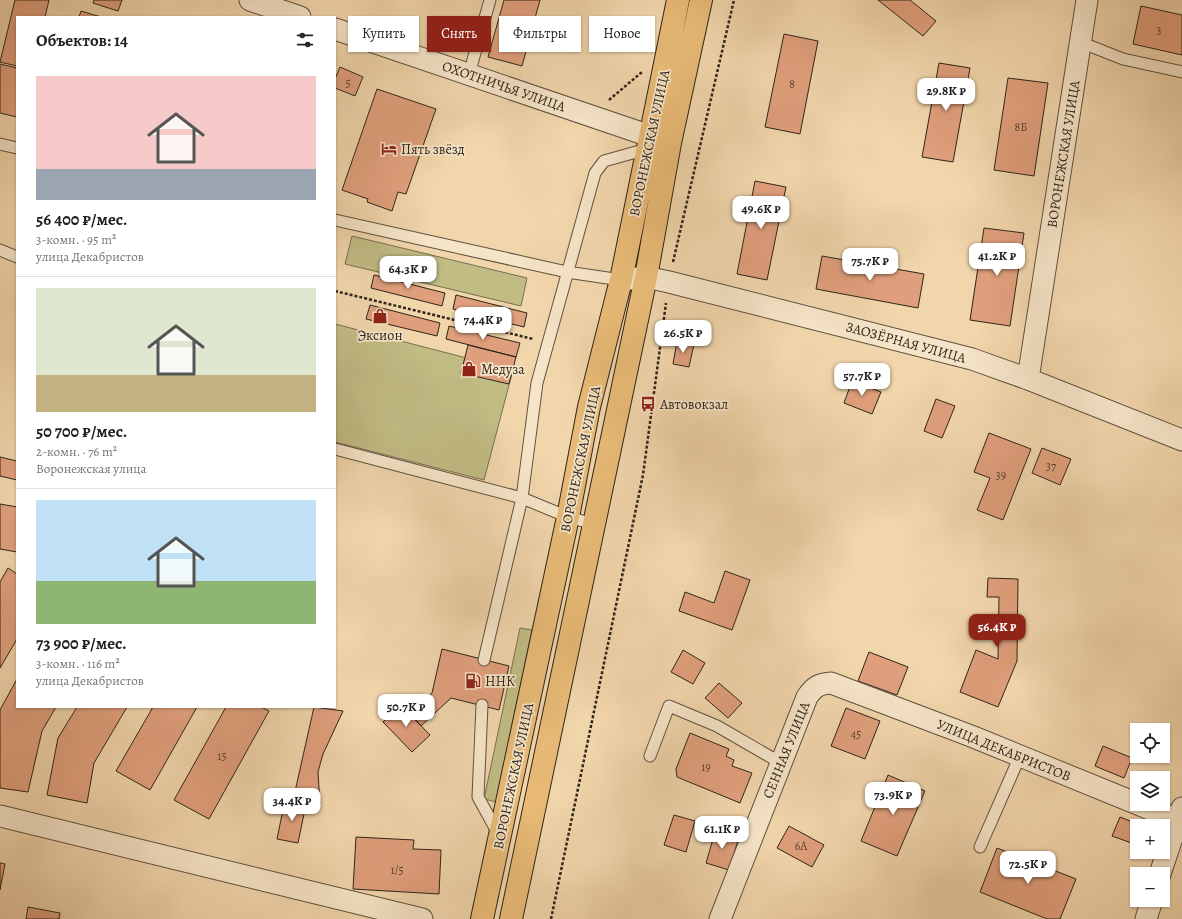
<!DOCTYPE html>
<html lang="ru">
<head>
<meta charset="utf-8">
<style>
  body { margin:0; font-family:Alegreya,serif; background:#f2f2f2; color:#202124; height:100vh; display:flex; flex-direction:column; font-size:15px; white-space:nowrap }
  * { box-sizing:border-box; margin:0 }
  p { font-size:13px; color:#757577 }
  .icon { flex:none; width:22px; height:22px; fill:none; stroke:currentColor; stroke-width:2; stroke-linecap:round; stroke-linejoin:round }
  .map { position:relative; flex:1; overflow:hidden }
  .details { position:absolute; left:16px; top:16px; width:320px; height:692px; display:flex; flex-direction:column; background:#fff; border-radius:0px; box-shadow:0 1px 3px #0004 }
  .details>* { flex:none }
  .banner { position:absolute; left:348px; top:16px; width:380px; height:36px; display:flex; gap:8px }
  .controls { position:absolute; left:1130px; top:723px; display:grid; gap:8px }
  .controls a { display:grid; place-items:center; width:40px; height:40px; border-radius:0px; background:#fff; box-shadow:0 1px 3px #0004; font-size:20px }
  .price { position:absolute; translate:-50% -34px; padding:0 9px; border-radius:8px; background:#fff; color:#222; font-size:13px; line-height:26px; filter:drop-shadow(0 1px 2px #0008) }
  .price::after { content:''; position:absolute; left:50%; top:24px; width:12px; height:9px; margin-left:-6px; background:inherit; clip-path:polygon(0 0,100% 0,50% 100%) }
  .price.active { background:#8f2418; color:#fff }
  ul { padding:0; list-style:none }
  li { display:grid; align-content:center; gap:8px; height:212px; padding:0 20px }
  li+li { border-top:1px solid #e0e0e0 }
  li span { display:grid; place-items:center; height:124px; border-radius:0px; color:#555 }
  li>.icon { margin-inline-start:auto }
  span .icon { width:72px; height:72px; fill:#fffc; stroke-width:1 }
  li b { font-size:17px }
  h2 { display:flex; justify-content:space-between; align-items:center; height:48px; padding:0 20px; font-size:17px }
  .tag { padding:0 14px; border-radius:0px; background:#fff; box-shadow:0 1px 3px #0004; font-size:14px; line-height:36px }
  .tag.active { background:#8f2418; color:#fff }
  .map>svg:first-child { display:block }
  .green { fill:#c1bb84; stroke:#777050 }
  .building { fill:#e09f7c; stroke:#2d251b }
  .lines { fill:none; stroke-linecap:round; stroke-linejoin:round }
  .service-casing { stroke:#5e513f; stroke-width:13 }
  .minor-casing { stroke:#5e513f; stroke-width:23 }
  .primary-casing { stroke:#2d251b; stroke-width:24 }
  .path { stroke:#2d251b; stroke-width:2.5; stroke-dasharray:3 2; stroke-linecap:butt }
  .service { stroke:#f6e4c8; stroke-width:11 }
  .minor { stroke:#f6e4c8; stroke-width:21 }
  .primary { stroke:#e8ba76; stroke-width:22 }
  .labels { text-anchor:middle; stroke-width:3.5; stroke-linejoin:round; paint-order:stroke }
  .number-label { font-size:12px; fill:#5a4433 }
  .street-label { font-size:14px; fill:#2d251b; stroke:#f6e4c8 }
  .poi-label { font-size:14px; fill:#2d251b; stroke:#f6e4c8; text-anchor:start }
</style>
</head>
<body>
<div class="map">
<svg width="1182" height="919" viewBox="0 0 1182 919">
  <rect width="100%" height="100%" fill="#f1d5ab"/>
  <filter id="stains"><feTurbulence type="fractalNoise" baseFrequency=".005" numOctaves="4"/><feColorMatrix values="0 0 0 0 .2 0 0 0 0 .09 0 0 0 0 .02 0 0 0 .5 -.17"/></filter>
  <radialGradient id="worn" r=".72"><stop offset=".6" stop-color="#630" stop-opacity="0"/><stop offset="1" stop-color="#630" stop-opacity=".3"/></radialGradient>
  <!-- green -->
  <path class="green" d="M352,236l175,42 -6,28 -176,-42z
    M335,324l178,46 -29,110 -149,-38z
    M520,628l12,2 -36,172 -12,-3z"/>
  <!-- building -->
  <path class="building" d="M15,0h34l-4,17h-28v49l-17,-4z
    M94,0h28l-4,11 -25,-8z
    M504,0h36l-18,66 -34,-9z
    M878,0h32l26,21 -13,15z
    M1141,6l41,9v40l-49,-11z
    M81,11l20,6h-22z
    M784,34l34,7 -18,93 -35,-7z
    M939,63l31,5 -17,94 -31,-5z
    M0,64l17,4v49l-17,-4z
    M340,67l23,10 -8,19 -20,-8v-9z
    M1008,78l40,5 -14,93 -40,-6z
    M377,89l59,20 -30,85 -8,-2 -6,19 -25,-9 1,-3 -26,-9z
    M755,181l31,6 -19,93 -30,-6z
    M984,228l40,5 -14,93 -40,-6z
    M822,256l102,18 -6,34 -102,-19z
    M374,275l71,18 -3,13 -71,-18z
    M456,295l71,18 -3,14 -71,-18z
    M370,305l70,18 -3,13 -71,-17z
    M449,326l71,17 -4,14 -70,-18z
    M677,341l17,3 -5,23 -16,-3z
    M468,345l48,12 -7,27 -48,-11z
    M852,381l29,11 -9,22 -28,-11z
    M936,399l19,7 -13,32 -18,-7z
    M989,433l42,16 -28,71 -26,-10 13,-32 -16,-6z
    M1042,448l29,11 -11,26 -28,-12z
    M0,457l17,4v19l-17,-4z
    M0,504l17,3v45l-17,-3z
    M8,568l9,6v65l-17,29v-86z
    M725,571l25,9 -18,50 -53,-19 6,-19 29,11z
    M988,578l30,1 -1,82 -19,46 -38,-15 16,-42 22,9 1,-62h-12z
    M442,649l67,17 -10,44 -48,-12 -30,28 -11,-12 22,-21z
    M683,650l22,13 -12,21 -22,-12z
    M869,652l39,15 -11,28 -39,-14z
    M17,679v28h39l-14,24 -14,61 -28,-4v-78z
    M719,683l23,20 -14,15 -23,-20z
    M401,705l29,30 -18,17 -29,-30z
    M77,707h50l-33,56 -7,40 -40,-8 11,-57z
    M153,707h44l-47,83 -34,-19z
    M226,707h35l8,4 -60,108 -35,-19z
    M314,707l29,4 -20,43 -5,18 2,32 -26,-8z
    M846,708l34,13 -15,38 -34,-13z
    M690,733l39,16 -3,7 8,4 -2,6 20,7 -12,30 -63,-26 -1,-8z
    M1103,746l29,12 -8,20 -29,-12z
    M888,775l37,16 -28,65 -36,-15z
    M285,800l21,4 -8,39 -21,-4z
    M674,815l21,6 -9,31 -22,-7z
    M1120,817l23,9h-6v19l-25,-9z
    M789,826l35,19 -12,22 -35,-19z
    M716,829l23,8 -10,33 -23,-7z
    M356,837l58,3 -1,9 28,1 -2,44 -86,-5z
    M997,848l79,31 -16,40h-13l-67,-27z
    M0,863l5,1 -5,26z
    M28,907l32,6 -1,6h-33z"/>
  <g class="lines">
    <!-- service casing -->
    <g class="service-casing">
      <path id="service" d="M1080,42l43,17 59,13
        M469,74l21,-74
        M0,144l17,4
        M335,220l232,52 54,8
        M0,250l17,7
        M335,449l187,49 46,19 26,7
        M484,660l38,-162 15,-115 58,-210 9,-12 43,-12
        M482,705l-4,92 21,38
        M650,756l19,-50 48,20 64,37
        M980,847l40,-91"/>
    </g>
    <!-- minor casing -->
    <g class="minor-casing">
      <path id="minor" d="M250,0l50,17
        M335,29l315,107
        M621,280l25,-3 23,5 303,77 56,20 154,61
        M1028,379l59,-379
        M0,816l422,103
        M1160,874l22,-66
        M720,919l87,-222c7,-10 11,-13 24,-14l140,53 206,84
        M1146,919l6,-19"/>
    </g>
    <!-- primary casing -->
    <g class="primary-casing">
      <path id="primary" d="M482,919l86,-402 21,-110 32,-127 57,-280
        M511,919l135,-642 24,-134 31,-143"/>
    </g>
    <!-- path -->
    <path class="path" d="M609,100l33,-28
      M673,262l61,-262
      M335,291l198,48
      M551,919l92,-444 23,-172"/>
    <!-- service -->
    <use href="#service" class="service"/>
    <!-- minor -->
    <use href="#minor" class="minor"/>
    <!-- primary -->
    <use href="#primary" class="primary"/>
  </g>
  <!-- icons -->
  <defs>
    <g id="hotel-bare" transform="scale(1.2)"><path d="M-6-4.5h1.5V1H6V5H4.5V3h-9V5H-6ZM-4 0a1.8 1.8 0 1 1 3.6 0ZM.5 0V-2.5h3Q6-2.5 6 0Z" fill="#8f2418" stroke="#f6e4c8" stroke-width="2.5" paint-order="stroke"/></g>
    <g id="shop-bare" transform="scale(1.2)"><path d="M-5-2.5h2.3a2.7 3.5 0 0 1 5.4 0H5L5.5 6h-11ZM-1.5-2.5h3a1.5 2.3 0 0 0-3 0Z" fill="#8f2418" stroke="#f6e4c8" stroke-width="2.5" paint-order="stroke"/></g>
    <g id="bus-bare" transform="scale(1.2)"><path d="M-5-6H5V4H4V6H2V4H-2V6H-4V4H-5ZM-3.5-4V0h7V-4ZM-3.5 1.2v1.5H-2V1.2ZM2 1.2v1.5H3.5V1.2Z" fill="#8f2418" stroke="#f6e4c8" stroke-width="2.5" paint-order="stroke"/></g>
    <g id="fuel-bare" transform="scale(1.2)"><path d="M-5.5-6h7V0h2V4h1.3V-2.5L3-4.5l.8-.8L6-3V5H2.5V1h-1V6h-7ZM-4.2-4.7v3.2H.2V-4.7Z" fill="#8f2418" stroke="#f6e4c8" stroke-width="2.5" paint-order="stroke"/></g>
  </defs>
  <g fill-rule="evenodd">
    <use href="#hotel-bare" x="389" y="149"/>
    <use href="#shop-bare" x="380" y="316"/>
    <use href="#shop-bare" x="469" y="369"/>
    <use href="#bus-bare" x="648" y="404"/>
    <use href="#fuel-bare" x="473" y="681"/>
  </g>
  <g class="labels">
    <!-- number labels -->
    <g class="number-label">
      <text x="1159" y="34">3</text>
      <text x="348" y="87">5</text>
      <text x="792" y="88">8</text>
      <text x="1021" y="131">8Б</text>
      <text x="1051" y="470">37</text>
      <text x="1001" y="479">39</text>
      <text x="856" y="738">45</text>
      <text x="222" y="760">15</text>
      <text x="706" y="771">19</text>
      <text x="801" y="850">6А</text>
      <text x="397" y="874">1/5</text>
    </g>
    <!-- street labels -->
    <g class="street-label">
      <text transform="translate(504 86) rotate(19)" y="5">ОХОТНИЧЬЯ УЛИЦА</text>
      <text transform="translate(649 143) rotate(-78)" y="5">ВОРОНЕЖСКАЯ УЛИЦА</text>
      <text transform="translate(1063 154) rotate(-81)" y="5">ВОРОНЕЖСКАЯ УЛИЦА</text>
      <text transform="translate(906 342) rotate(15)" y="5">ЗАОЗЁРНАЯ УЛИЦА</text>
      <text transform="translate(580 459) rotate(-78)" y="5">ВОРОНЕЖСКАЯ УЛИЦА</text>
      <text transform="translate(786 750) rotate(-68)" y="5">СЕННАЯ УЛИЦА</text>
      <text transform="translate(1004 750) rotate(22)" y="5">УЛИЦА ДЕКАБРИСТОВ</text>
      <text transform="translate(513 776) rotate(-78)" y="5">ВОРОНЕЖСКАЯ УЛИЦА</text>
    </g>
    <!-- poi labels -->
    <g class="poi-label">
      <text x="401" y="154">Пять звёзд</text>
      <text x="380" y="340" text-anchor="middle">Эксион</text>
      <text x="481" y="374">Медуза</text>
      <text x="660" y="409">Автовокзал</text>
      <text x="485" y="686">ННК</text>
    </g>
  </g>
  <rect width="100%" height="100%" filter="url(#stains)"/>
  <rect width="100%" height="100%" fill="url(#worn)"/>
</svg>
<div class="controls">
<a><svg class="icon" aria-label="locate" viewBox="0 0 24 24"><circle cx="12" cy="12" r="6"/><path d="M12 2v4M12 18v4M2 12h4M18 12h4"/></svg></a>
<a><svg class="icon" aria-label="layers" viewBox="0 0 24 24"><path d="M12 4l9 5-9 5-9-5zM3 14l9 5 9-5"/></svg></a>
<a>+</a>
<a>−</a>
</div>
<b class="price" style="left:946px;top:112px">29.8K ₽</b>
<b class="price" style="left:761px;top:230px">49.6K ₽</b>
<b class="price" style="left:997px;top:277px">41.2K ₽</b>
<b class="price" style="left:870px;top:282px">75.7K ₽</b>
<b class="price" style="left:408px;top:290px">64.3K ₽</b>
<b class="price" style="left:483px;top:341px">74.4K ₽</b>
<b class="price" style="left:683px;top:354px">26.5K ₽</b>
<b class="price" style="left:862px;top:397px">57.7K ₽</b>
<b class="price active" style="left:997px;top:648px">56.4K ₽</b>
<b class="price" style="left:406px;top:728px">50.7K ₽</b>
<b class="price" style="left:893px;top:816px">73.9K ₽</b>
<b class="price" style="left:292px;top:822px">34.4K ₽</b>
<b class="price" style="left:722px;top:850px">61.1K ₽</b>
<b class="price" style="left:1028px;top:885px">72.5K ₽</b>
<div class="banner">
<a class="tag">Купить</a>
<a class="tag active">Снять</a>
<a class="tag">Фильтры</a>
<a class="tag">Новое</a>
</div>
<section class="details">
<h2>Объектов: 14<svg class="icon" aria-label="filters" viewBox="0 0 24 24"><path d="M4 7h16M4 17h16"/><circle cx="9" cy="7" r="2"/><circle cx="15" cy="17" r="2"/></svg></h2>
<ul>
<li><span style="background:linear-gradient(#f6c9c9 75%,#9aa5b1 0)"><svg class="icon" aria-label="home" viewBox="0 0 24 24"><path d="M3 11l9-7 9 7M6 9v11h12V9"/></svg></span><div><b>56 400 ₽/мес.</b><p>3-комн. · 95 m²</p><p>улица Декабристов</p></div></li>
<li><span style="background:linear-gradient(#dfe7d0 70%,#c2b280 0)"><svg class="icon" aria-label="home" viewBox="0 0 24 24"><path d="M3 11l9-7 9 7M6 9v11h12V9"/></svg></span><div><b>50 700 ₽/мес.</b><p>2-комн. · 76 m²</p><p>Воронежская улица</p></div></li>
<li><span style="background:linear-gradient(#bfe0f5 65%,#8fb573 0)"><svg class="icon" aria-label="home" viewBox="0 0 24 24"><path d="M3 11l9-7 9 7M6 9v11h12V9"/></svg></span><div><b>73 900 ₽/мес.</b><p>3-комн. · 116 m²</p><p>улица Декабристов</p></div></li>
</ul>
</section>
</div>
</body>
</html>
